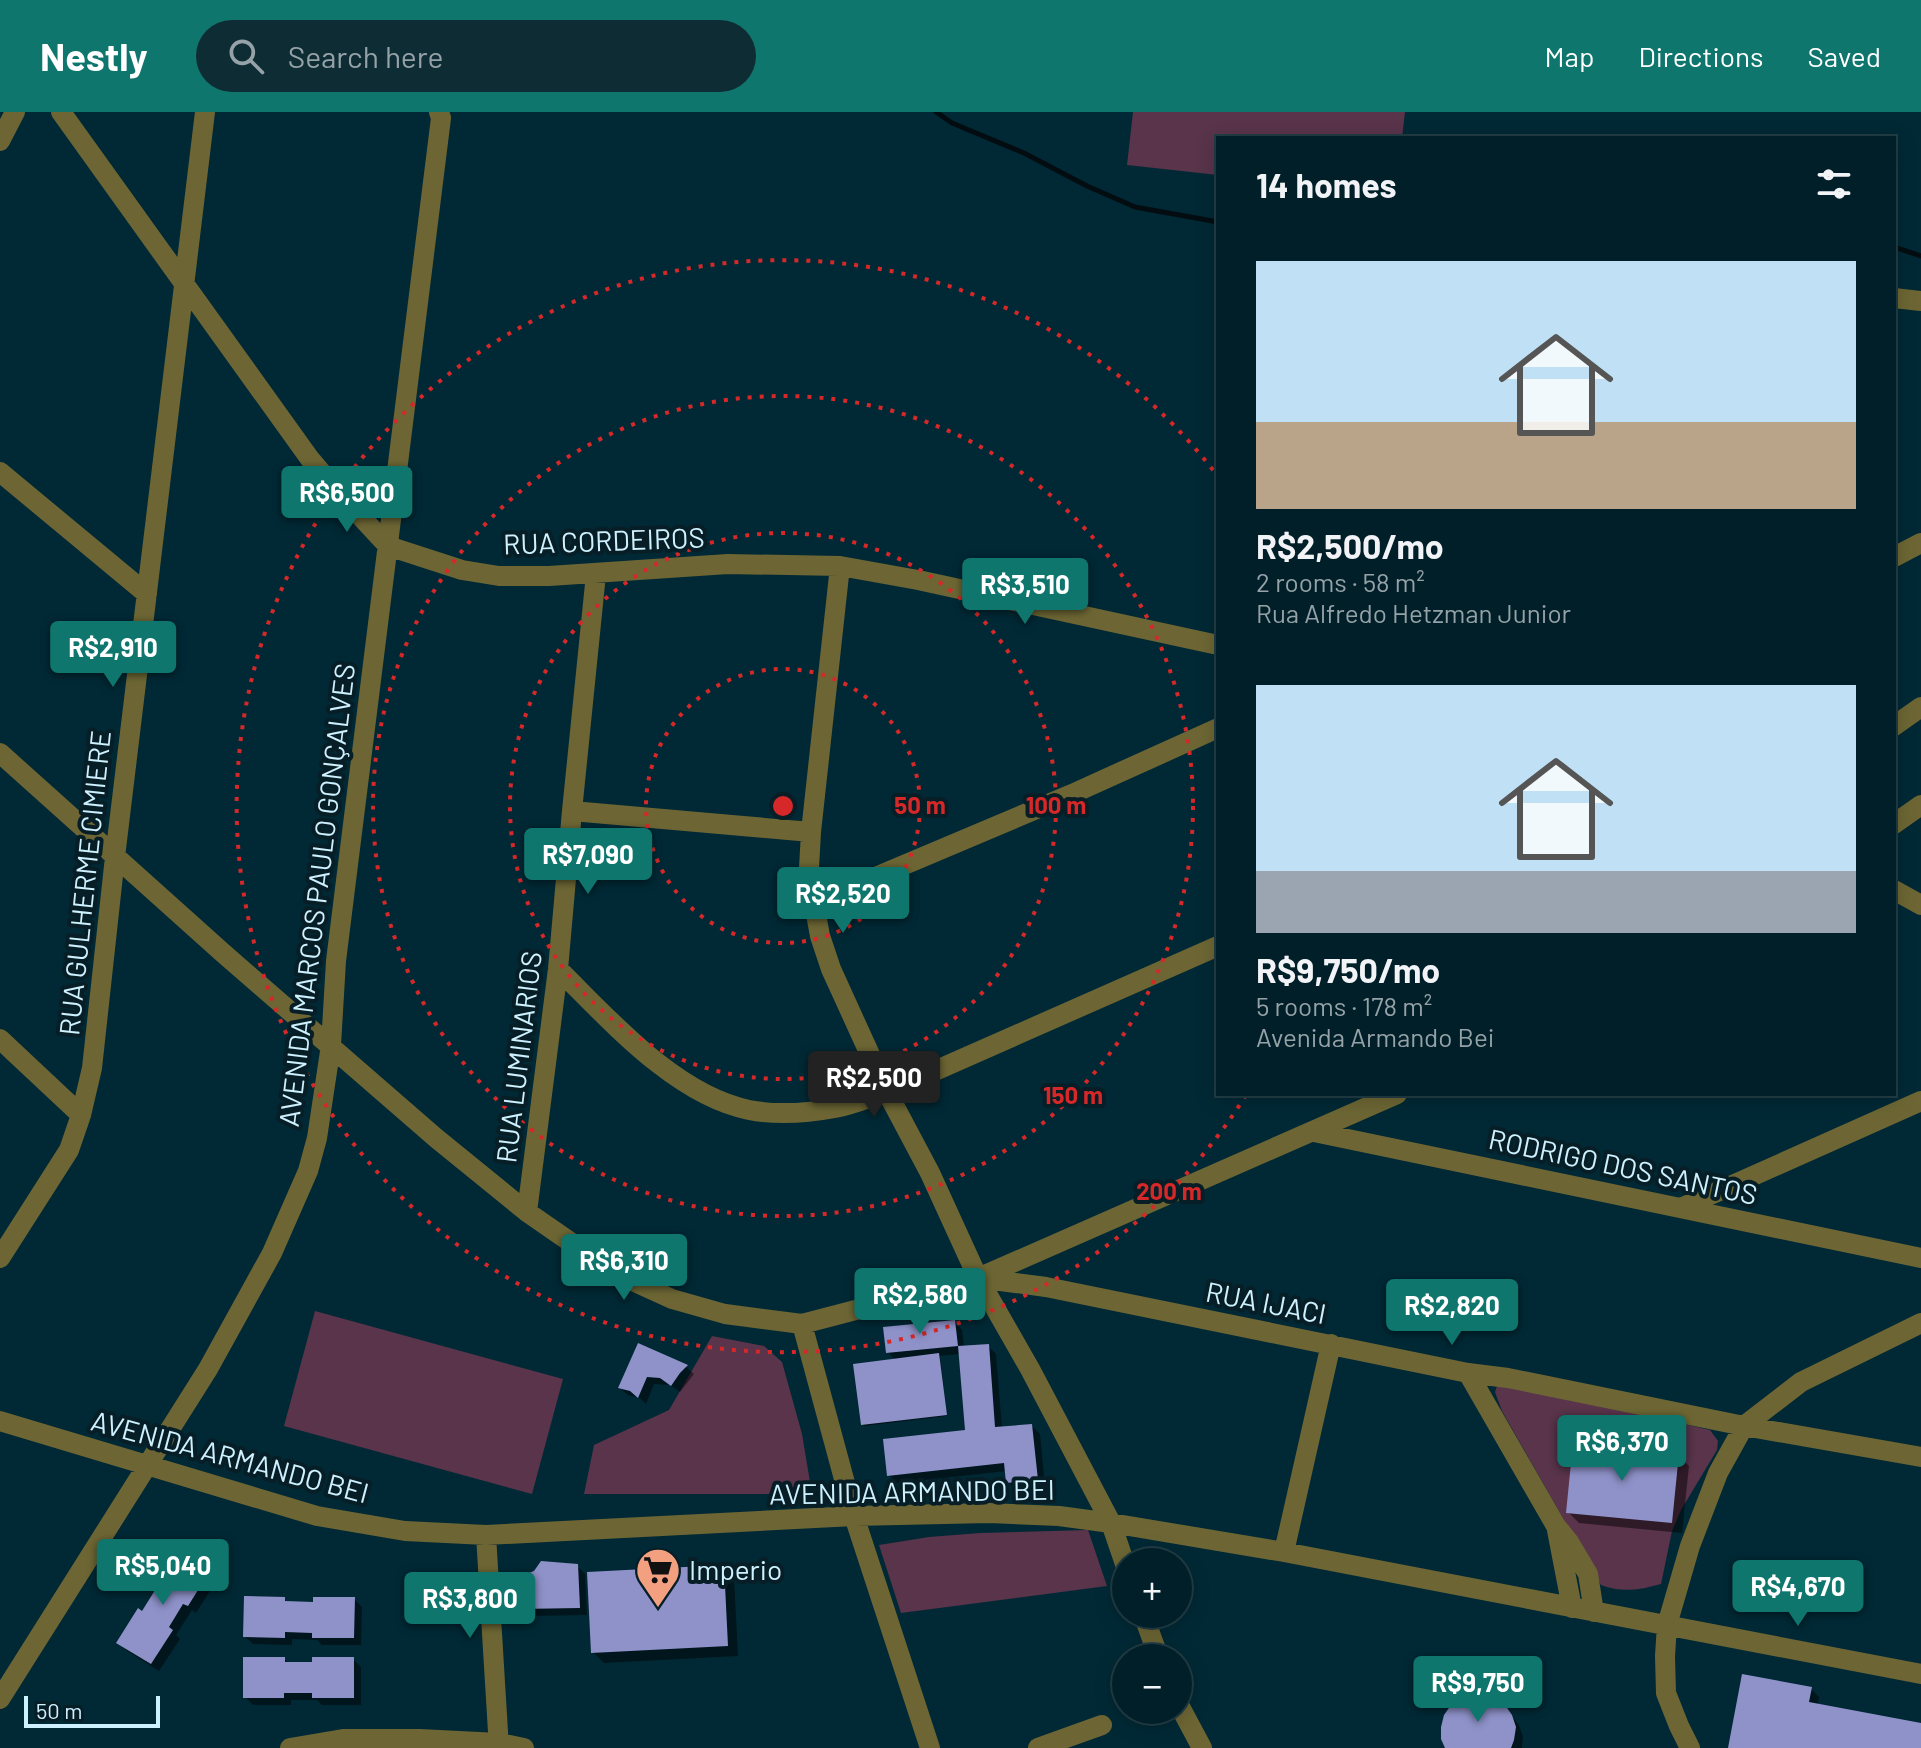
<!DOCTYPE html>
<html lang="en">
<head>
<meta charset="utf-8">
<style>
  body { margin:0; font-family:Barlow,sans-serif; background:#0e2c34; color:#f1f3f6; height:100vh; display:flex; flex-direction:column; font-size:30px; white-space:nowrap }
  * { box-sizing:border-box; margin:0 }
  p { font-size:26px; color:#95a2a8 }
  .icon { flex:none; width:44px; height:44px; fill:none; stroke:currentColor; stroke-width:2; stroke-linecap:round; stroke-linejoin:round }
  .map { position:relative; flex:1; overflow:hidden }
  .side { position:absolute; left:1216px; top:24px; width:680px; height:960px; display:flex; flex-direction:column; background:#001f28; border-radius:0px; box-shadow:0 4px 20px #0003,0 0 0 2px #223d45 }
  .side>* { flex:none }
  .fabs { position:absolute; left:1112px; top:1436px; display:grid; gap:16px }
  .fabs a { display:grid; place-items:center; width:80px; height:80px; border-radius:50%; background:#001f28; box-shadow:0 4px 20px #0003,0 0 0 2px #223d45; font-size:40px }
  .scale { position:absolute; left:24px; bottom:20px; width:136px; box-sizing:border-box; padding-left:8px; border:4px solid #cef1ff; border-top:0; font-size:22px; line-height:28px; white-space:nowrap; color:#cef1ff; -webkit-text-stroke:6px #071e26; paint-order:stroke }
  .price { position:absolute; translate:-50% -68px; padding:0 18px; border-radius:8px; background:#0f766e; color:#fff; font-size:26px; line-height:52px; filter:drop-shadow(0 2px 4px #0008) }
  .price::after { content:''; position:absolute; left:50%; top:48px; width:24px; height:18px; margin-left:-12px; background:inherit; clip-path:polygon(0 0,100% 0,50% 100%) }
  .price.selected { background:#222; color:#fff }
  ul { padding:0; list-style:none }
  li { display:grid; align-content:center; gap:16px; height:424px; padding:0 40px }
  li span { display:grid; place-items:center; height:248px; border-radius:0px; color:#555 }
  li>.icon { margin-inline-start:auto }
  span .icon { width:144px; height:144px; fill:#fffc; stroke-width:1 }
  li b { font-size:34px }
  h2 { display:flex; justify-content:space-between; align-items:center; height:96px; padding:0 40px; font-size:34px }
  header { display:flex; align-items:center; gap:48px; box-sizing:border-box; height:112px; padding:0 40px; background:#0f766e; color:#fff }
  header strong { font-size:38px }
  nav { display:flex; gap:44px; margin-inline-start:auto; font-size:28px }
  .search { width:560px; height:72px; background:#0e2c34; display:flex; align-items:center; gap:20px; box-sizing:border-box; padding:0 28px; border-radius:44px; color:#95a2a8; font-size:30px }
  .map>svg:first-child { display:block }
  .green { fill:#59344b }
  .shadow { fill:#0007 }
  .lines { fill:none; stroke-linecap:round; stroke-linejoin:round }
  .stream { stroke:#030d11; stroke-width:5 }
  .building { fill:#8f92c9 }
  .minor { stroke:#6d6634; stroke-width:20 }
  .ring { fill:none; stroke:#d62828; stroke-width:4; stroke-dasharray:4 8 }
  .labels { text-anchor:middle; stroke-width:8; stroke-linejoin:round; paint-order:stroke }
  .street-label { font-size:28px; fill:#cef1ff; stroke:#071e26 }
  .poi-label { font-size:28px; fill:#cef1ff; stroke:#071e26; text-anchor:start }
  .centre { fill:#d62828; stroke:#071e26; stroke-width:4 }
  .ring-label { font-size:24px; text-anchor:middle; font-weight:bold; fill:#d62828; stroke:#071e26; stroke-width:8; stroke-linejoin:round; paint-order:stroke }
</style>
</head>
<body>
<header>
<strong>Nestly</strong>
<div class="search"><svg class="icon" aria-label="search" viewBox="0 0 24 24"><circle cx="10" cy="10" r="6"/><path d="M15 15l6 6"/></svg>Search here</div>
<nav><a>Map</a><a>Directions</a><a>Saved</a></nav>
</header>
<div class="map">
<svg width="1921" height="1636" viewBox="0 0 1921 1636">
  <rect width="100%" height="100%" fill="#002935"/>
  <!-- green -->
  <path class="green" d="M1133,0h272l-3,26h-184v37l-91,-10z
    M315,1199l248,68 -31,115 -248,-68z
    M712,1224l52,10 18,16 20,72 10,60h-228l10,-49 75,-35z
    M1504,1270l206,48 8,11 -1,9 -36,60 -9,21 -11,53c-21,6 -39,9 -60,1l-99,-174 -7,-19 2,-6z
    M1088,1418l19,56 -206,27 -22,-68 50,-8 51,-4z"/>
  <!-- shadow -->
  <path class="shadow" d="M954,1210l8,8 2,18 24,-2 8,8 6,74 30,-2 8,8 5,53 -29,3 -8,-8 -1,-11 -110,12 -8,-8 78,-43 -7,-78 -20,2 7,60 -83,10 -1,-2 33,-63 -8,-9z
    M639,1233l47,22 8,7 -14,18 -10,-7 -16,-1 -8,20 -6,-6 -12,-3 -8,-7z
    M1678,1343l11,11 -7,67 -103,-10 -11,-11z
    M577,1454l8,8 2,41 -57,1 -8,-8z
    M724,1456l10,10 4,78 -134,7 -11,-11z
    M209,1460l8,8 -21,33 -4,-3 -16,25 4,4 -21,32 -33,-21 -8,-8 25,-29z
    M284,1487l5,5h26l39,-5 8,8 -1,38h-39l-5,-5 -25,-1v6l-39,-1 -8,-7z
    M284,1547l5,5h25l39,-5 8,8v38h-39l-5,-5h-26v5h-38l-8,-8z
    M1811,1577l8,8 -1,8 103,21v22h-191z
    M1504,1594l15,19 4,12 -1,11h-75z"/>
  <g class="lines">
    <!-- stream -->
    <path class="stream" d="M936,0l16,11 72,30 63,33 48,21 83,15
      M1894,135l27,9"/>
  </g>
  <!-- building -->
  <path class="building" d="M955,1208l3,26 -72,7 -3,-26z
    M638,1231l50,22 -8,8 -9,13 -11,-8 -13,-1 -9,21 -8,-7 -12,-3z
    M989,1232l6,83 37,-3 6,56 -32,3 -2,-20 -117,13 -4,-37 82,-9 -7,-84z
    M939,1241l8,62 -86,10 -8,-61z
    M1573,1331l106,10 -7,70 -106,-10z
    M175,1437l35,22 -22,35 -5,-2 -14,23 4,3 -22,34 -35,-21 22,-35 4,3 15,-24 -4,-3z
    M541,1449l37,3 2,44 -60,1 -1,-32 15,-6z
    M724,1453l4,81 -137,7 -4,-81z
    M244,1484l41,1v4l28,1v-5h42l-1,41h-42v-5l-27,-1v6l-42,-1z
    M243,1545h42v5h27v-5h42v41h-42v-5h-28v5h-41z
    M1742,1562l70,13 -3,15 112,21v25h-193z
    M1472,1582h12l11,4 10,7 7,10 4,12 -2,13 -3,8h-66l-4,-9v-12l3,-12 7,-10 9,-7z"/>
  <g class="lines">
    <!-- minor -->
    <path class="minor" d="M61,0l249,347 28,33 50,54 74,24 37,6h50l179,-12 112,2 78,14 300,65
      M0,29l15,-29
      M1894,186l27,3
      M0,360l147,122
      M1894,445l27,-14
      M840,454l-29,266 -2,36 5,35 6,33 11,33 56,123 43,81 48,105 52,91 81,154 15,44
      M1894,614l27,-19
      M0,641l223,200 213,185 91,74 88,61 57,26 53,15 77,10 176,-46 419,-184
      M572,699l239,21
      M1894,712l27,-19
      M1894,778l27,15
      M814,791l258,-109 146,-66
      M558,857c52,51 117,126 191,141 26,5 59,3 86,-2 17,-3 35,-11 52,-16l331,-146
      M0,927l81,76
      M1314,1020l607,126
      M1681,1096l240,-107
      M527,1100l31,-243 14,-158 24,-237
      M0,1146l69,-108 12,-35 11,-47 23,-211 90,-745
      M978,1166l68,9 422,86 40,5 236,48 177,31
      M802,1212l52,192 76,232
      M1468,1261l88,153 13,16 19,32 6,38
      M0,1309l317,95 88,15 81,4 368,-19 135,-3 70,3 52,7 173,29 637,122
      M1557,1418l15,78
      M486,1423l13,213
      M1284,1440l47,-208
      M1143,1502l16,44
      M0,1587l208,-330 64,-116 36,-82 9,-33 14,-93 5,-84 105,-843 -2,-6
      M1178,1591l24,45
      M290,1636l53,-9h76l80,4 25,5
      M1038,1636l64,-23
      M1690,1636l-11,-22 -13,-33 -1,-37 2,-31 23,-79 28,-73 26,-47 57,-44 120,-59"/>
  </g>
  <!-- distance rings -->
  <g class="ring">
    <circle cx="783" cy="694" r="137"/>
    <circle cx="783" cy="694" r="273"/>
    <circle cx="783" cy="694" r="410"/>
    <path d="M1246 983A546 546 0 1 1 1216 362"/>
  </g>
  <!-- icons -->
  <defs>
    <g id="supermarket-pin" transform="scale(2.3)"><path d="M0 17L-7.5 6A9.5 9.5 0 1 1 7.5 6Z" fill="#f2a080" stroke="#071e26"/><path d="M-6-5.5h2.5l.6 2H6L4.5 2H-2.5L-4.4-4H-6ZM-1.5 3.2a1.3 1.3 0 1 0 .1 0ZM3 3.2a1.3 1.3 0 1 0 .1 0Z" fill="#111"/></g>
  </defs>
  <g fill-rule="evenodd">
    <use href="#supermarket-pin" x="658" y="1458"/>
  </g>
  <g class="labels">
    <!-- street labels -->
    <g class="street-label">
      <text transform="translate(604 429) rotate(-2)" y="10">RUA CORDEIROS</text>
      <text transform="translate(85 771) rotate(-84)" y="10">RUA GULHERME CIMIERE</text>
      <text transform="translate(317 783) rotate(-83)" y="10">AVENIDA MARCOS PAULO GONÇALVES</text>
      <text transform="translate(519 945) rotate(-83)" y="10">RUA LUMINARIOS</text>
      <text transform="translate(1623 1055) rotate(12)" y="10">RODRIGO DOS SANTOS</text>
      <text transform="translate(1266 1191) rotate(11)" y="10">RUA IJACI</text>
      <text transform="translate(230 1345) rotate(15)" y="10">AVENIDA ARMANDO BEI</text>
      <text transform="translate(912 1380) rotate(-1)" y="10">AVENIDA ARMANDO BEI</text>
    </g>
    <!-- poi labels -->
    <g class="poi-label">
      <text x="689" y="1468">Imperio</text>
    </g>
  </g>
  <circle cx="783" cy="694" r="12" class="centre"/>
  <g class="ring-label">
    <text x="920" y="702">50 m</text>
    <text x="1056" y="702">100 m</text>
    <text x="1073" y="992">150 m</text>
    <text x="1169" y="1088">200 m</text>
  </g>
</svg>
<div class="fabs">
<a>+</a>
<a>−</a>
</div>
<div class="scale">50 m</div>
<b class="price" style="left:347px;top:422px">R$6,500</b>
<b class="price" style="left:1025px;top:514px">R$3,510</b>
<b class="price" style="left:113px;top:577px">R$2,910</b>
<b class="price" style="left:588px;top:784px">R$7,090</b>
<b class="price" style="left:843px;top:823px">R$2,520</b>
<b class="price selected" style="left:874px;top:1007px">R$2,500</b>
<b class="price" style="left:624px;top:1190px">R$6,310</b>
<b class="price" style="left:920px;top:1224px">R$2,580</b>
<b class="price" style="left:1452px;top:1235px">R$2,820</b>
<b class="price" style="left:1622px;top:1371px">R$6,370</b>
<b class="price" style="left:163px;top:1495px">R$5,040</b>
<b class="price" style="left:1798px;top:1516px">R$4,670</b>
<b class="price" style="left:470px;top:1528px">R$3,800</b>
<b class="price" style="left:1478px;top:1612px">R$9,750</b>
<section class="side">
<h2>14 homes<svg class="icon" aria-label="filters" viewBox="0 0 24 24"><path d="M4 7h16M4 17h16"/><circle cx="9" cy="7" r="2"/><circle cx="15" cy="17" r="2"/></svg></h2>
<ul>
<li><span style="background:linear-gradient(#bfe0f5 65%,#b9a48a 0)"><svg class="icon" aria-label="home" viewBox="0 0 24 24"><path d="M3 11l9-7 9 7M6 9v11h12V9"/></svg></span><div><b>R$2,500/mo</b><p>2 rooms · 58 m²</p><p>Rua Alfredo Hetzman Junior</p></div></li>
<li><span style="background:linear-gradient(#bfe0f5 75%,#9aa5b1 0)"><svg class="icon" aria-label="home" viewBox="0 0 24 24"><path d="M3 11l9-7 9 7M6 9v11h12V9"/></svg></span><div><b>R$9,750/mo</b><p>5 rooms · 178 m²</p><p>Avenida Armando Bei</p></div></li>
</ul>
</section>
</div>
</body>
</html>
